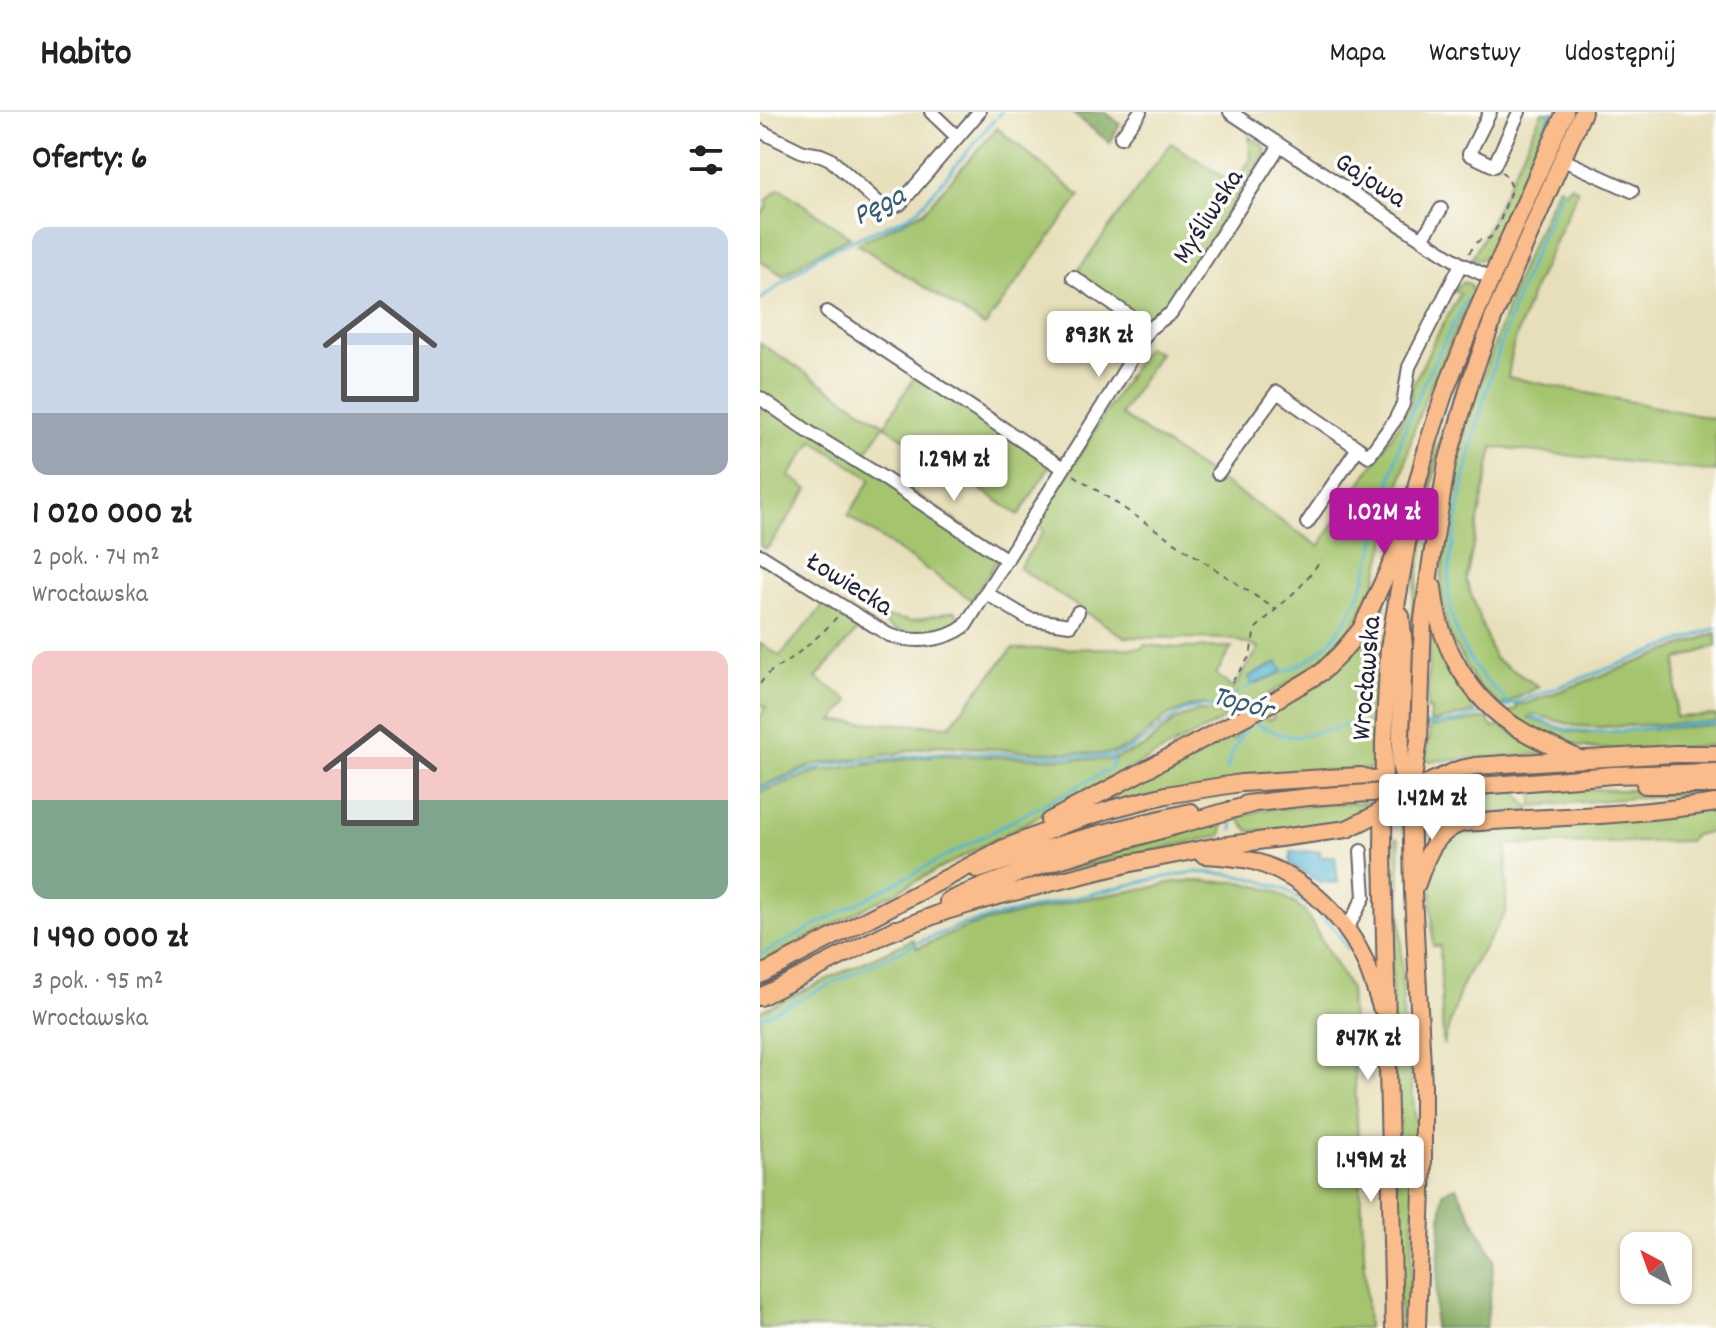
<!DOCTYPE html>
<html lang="pl">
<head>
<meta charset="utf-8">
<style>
  body { margin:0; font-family:Dekko,sans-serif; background:#f6f6f6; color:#202124; height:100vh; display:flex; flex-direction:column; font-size:30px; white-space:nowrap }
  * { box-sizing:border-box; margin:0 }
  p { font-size:26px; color:#757577 }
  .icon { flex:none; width:44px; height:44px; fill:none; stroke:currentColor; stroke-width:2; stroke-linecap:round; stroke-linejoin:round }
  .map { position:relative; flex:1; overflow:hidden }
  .drawer { display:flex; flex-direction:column; background:#fff; width:760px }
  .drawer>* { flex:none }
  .needle { width:52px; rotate:319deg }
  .tools { position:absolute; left:860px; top:1120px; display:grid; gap:16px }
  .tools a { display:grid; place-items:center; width:72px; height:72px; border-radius:16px; background:#fff; box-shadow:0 2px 6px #0004; font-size:40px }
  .price { position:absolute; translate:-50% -68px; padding:0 18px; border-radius:8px; background:#fff; color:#222; font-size:26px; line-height:52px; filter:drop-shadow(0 2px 4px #0008) }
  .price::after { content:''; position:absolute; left:50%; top:48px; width:24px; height:18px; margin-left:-12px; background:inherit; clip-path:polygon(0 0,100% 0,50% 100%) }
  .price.on { background:#b5179e; color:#fff }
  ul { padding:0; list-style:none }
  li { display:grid; align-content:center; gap:16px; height:424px; padding:0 32px }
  li span { display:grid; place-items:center; height:248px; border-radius:16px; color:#555 }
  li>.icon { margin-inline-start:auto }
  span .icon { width:144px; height:144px; fill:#fffc; stroke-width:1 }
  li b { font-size:34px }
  h2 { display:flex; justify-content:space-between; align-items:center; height:96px; padding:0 32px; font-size:34px }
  header { display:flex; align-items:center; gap:48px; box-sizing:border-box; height:112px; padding:0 40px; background:#fff; border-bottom:2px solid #e0e0e0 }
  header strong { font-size:38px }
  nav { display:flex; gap:44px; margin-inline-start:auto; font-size:28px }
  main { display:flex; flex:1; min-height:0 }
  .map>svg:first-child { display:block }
  .green { fill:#a4c56e; stroke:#637454; stroke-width:2 }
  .forest { fill:#83aa61; stroke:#52664e; stroke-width:2 }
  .water { fill:#52b4d1; stroke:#3a6b86; stroke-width:2 }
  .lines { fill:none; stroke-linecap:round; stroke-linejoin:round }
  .stream { stroke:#52b4d1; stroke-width:3 }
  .minor-casing { stroke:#676467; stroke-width:16 }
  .major-casing { stroke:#676467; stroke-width:20 }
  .path { stroke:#676467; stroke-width:2; stroke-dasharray:6 6; stroke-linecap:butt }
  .minor { stroke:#fff; stroke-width:12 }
  .major { stroke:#f9bc8a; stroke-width:16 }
  .major-bridge-casing { stroke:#676467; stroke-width:20; stroke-linecap:butt }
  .major-bridge { stroke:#f9bc8a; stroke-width:16 }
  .labels { text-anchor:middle; stroke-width:7; stroke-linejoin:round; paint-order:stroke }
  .street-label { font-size:28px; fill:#22223b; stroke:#fdfcf7 }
  .water-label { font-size:30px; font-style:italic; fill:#355c77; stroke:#fdfcf7 }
</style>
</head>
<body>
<header>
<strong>Habito</strong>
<nav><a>Mapa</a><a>Warstwy</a><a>Udostępnij</a></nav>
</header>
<main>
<section class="drawer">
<h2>Oferty: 6<svg class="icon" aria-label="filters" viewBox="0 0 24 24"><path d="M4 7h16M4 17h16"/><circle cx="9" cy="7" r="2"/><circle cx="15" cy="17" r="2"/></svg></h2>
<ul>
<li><span style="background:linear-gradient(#c9d6e8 75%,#9aa5b1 0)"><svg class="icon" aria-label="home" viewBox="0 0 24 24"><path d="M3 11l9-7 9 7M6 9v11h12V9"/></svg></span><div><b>1 020 000 zł</b><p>2 pok. · 74 m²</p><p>Wrocławska</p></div></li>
<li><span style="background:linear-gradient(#f6c9c9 60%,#7fa58c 0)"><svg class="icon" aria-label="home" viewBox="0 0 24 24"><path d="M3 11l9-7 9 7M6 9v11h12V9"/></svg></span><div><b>1 490 000 zł</b><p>3 pok. · 95 m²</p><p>Wrocławska</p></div></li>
</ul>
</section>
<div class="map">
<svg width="956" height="1216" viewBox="0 0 956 1216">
  <rect width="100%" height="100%" fill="#fdfcf7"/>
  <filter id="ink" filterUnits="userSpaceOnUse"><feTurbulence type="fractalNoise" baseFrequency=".0125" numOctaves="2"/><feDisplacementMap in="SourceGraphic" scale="16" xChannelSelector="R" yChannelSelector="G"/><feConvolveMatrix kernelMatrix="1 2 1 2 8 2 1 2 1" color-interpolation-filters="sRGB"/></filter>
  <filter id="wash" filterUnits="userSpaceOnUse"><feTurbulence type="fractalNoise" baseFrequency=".006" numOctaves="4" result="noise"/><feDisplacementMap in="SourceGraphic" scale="32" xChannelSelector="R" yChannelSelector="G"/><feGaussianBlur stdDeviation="1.8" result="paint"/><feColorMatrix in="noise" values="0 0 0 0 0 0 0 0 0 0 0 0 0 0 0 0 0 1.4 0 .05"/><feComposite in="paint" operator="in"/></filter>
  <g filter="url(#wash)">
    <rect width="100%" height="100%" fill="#e7dfb9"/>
    <!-- green -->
    <path class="green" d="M782,0h12l-56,128c-8,14 -10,20 -27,20l12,-22z
      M237,16l83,68 -95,130 -128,-82 66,-32z
      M489,25l13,7 4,6 -2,6 -23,33 -68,113 -19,17 -14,-2 -64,-44 95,-130 63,41 17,-25z
      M811,73l7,5 -45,100 -20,56 -5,31 208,42v53l-223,-25 -27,133 28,78 45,29 -38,19 -24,-21 -28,-51 -6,-27 -2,-26 8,-70 9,-51 13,-49 49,-140 38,-84 7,4z
      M18,77h3l69,48 -38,19 -28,20 -24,-15v-46l8,-9 -2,-5z
      M703,170l7,2 3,10 -46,100 -14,39 -38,151 -20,38 -7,10 -17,21 -15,12 -40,25 -40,21 -35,-7 -10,2 -22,9 -35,29 -18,8 -11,2 -81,-3 -86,-6 -40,8 -82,11 -56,23v-70l6,-10 -6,-3v-61l20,13 46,-53 35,23 -45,52 34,23 -17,20 116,5 63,-77 130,-1 2,-3 35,3 53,-1 -16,27 17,15 26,-41 -26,-9 -109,-2 -105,-69 24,-36 -5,-9 108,-176 13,6 -38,62 198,131 81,-123 10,-19 1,-15 22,-46 27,-49 -7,-4z
      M0,231l125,82 30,-49 136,88 -32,51 -135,-90 -22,33 140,94 -30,48 -124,-84 23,-37 -58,-38 -24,35 19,13 -38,56 -5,4 -5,-3z
      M704,253l2,1 -20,58 -14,60 -8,51 -6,43 -5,128 -4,1c1,-74 4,-147 18,-219 8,-42 23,-83 37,-123z
      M623,491l2,1 -9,104 -2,53 -4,8 -47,2 -236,38 141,-76 4,7 3,-1 4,-6 -1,-4 22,-12 9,3 5,-2 -3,-7c53,-26 88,-52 112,-108z
      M671,497l41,89v9l3,5 -45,11 1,-13 -4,-1z
      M195,499l5,9c-15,16 -60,19 -75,3l3,-6 23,4z
      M956,521v13l-39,14 -2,57 41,-2v7l-116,5 -24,-1 -43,-12 -4,4 38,13 18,2 131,-8v20c-53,3 -125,14 -174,-11 -11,-5 -21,-13 -32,-19v-3l7,-3 -1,-4 12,-2z
      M438,599h13l17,6 -468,246v-171l58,-21 119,-16 175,5 32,-13 31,-27z
      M729,606v5l4,5 7,-2 52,28 -124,7 -2,-4v-16h3l1,-14z
      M826,677l69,2 61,-1v5h-5l-1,-3 -177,14v-15z
      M756,679l12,16 2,-1v5c-28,1 -82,13 -100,-13z
      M613,690c-14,29 -95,27 -124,29l-13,-15 45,-10 1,3 30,-4z
      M956,697v22l-22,4 -6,6 -181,4 -1,67 -43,70 -20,63 -3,-99h-7l-2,-72 3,-16 19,-26z
      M463,708l-1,15 -219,50v-2z
      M636,726l3,2 4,175 14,117 -8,196h-9l-11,-466z
      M418,769l63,1 34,9 29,19 46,79 18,339h-608v-317l153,-72 4,9 53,-22 108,-26 76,-13z"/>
    <!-- forest -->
    <path class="forest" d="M311,0h34l15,12 -10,19z
      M696,1075l38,72 -8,69h-52l9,-136z"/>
    <!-- water -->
    <path class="water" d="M518,550l5,10 -31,13 -4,-8z
      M560,739v6l15,-1 3,27 -19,-1 -29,-18 1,-12z"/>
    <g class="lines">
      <!-- stream -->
      <path class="stream" d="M238,4l3,-4
        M759,70l32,-70
        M0,188l59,-45 88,-38 12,-8 75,-89
        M523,560c69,-23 84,-96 99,-157 6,-26 12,-52 20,-77 16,-49 41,-93 64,-138
        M486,576l6,-3
        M749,593c-7,-11 -17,-17 -25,-26 -17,-19 -29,-46 -34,-71 -5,-27 2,-56 6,-84 19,-116 57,-228 106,-334
        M461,596l17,-16
        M742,596l214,-80
        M771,605c11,4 23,9 35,12 49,9 101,-7 150,-5
        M489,609l33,14 13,2 59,-13h27
        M664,613c20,1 44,-7 63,-13
        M467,657l5,-16 17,-31
        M0,677l39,-15 29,-9 119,-13 163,5c8,-3 17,-6 24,-10 37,-22 50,-56 101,-33
        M472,709l1,9
        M0,843l350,-186 4,-6 -4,-6
        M0,906l161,-77 44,-17 185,-44 44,-8 34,2 27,5 31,11 30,21 20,19 11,19"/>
    </g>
  </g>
  <g filter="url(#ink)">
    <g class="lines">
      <!-- minor casing -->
      <g class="minor-casing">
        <path id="minor" d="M171,0l26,25
          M470,0l192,127 39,25 30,14
          M730,0l-21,42 25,12 25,-54
          M0,19l43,21 18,3 9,4 52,47 8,2 10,-4 79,-92
          M361,25l19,-25
          M801,47l71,32
          M662,127l19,-30
          M313,165l76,52
          M67,200l236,156
          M0,286l49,34 73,45 125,83
          M458,361l59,-81 81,56
          M547,411l51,-75 11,8 26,-36 8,-16 6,-37 52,-103
          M0,443l129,80c24,8 55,7 76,-9l144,-230 40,-67 22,-16 109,-168
          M226,481l43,26 41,6 8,-13
          M587,817l17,-32 -3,-46"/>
      </g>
      <!-- major casing -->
      <g class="major-casing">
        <path id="major" d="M673,475c5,57 37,114 88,143 18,11 37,19 56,28
          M641,504l3,31 -4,117c7,33 28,55 62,59 84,-6 170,-7 254,-20
          M746,672l107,-9 103,-3
          M885,673h71
          M486,692l63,-7
          M289,709l220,-117 53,-32 19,-19 20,-24 40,-86
          M444,743c16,1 33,2 49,6 47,14 87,50 109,94 8,16 13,34 19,52
          M218,758c70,-24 141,-42 213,-58
          M657,772c9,-26 16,-51 45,-61
          M188,789c98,-43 204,-67 307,-98
          M128,821l58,-22 44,-13 141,-35 82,-16 134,-18 24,-12 61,-36 28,-12 15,-3 77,-5 123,-7h41
          M0,863l242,-126 60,-24 49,-16 55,-14 75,-12 120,-7 31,9
          M0,885l135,-68
          M634,1216l-11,-475 1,-111 5,-94 28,-164 12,-44 16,-49 32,-80 88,-199
          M657,1216l6,-166v-77l-10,-192 -2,-101 8,-52 4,-121 8,-57 16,-99 24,-83 23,-64 89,-204"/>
      </g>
      <!-- path -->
      <path class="path" d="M709,141l9,-12 12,-3 9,-14 13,-37 -5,-10 -5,-5
        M314,363l201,134
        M472,570l18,-26 5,-27 45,-42 22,-28
        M0,572c10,-15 16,-15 29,-24 17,-13 34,-27 48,-43"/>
      <!-- minor -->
      <use href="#minor" class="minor"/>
      <!-- major -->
      <use href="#major" class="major"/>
      <!-- major-bridge casing -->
      <g class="major-bridge-casing">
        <path id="major-bridge" d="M549,685l197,-13"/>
      </g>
      <!-- major-bridge -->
      <use href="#major-bridge" class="major-bridge"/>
    </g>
  </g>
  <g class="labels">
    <!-- street labels -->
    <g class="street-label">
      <text transform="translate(612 66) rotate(33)" y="10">Gajowa</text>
      <text transform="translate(446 103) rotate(-57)" y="10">Myśliwska</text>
      <text transform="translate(91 470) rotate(32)" y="10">Łowiecka</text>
      <text transform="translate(604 566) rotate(-85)" y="10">Wrocławska</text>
    </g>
    <!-- water labels -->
    <g class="water-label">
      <text transform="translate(118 92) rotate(-27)" y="10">Pęga</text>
      <text transform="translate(483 589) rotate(15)" y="10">Topór</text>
    </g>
  </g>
</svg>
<div class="tools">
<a><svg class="needle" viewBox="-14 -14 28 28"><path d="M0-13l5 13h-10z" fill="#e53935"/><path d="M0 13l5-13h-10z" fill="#757577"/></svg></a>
</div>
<b class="price" style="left:339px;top:267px">893K zł</b>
<b class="price" style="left:194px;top:391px">1.29M zł</b>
<b class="price on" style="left:624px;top:444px">1.02M zł</b>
<b class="price" style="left:672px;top:730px">1.42M zł</b>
<b class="price" style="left:608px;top:970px">847K zł</b>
<b class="price" style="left:611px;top:1092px">1.49M zł</b>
</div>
</main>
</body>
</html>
